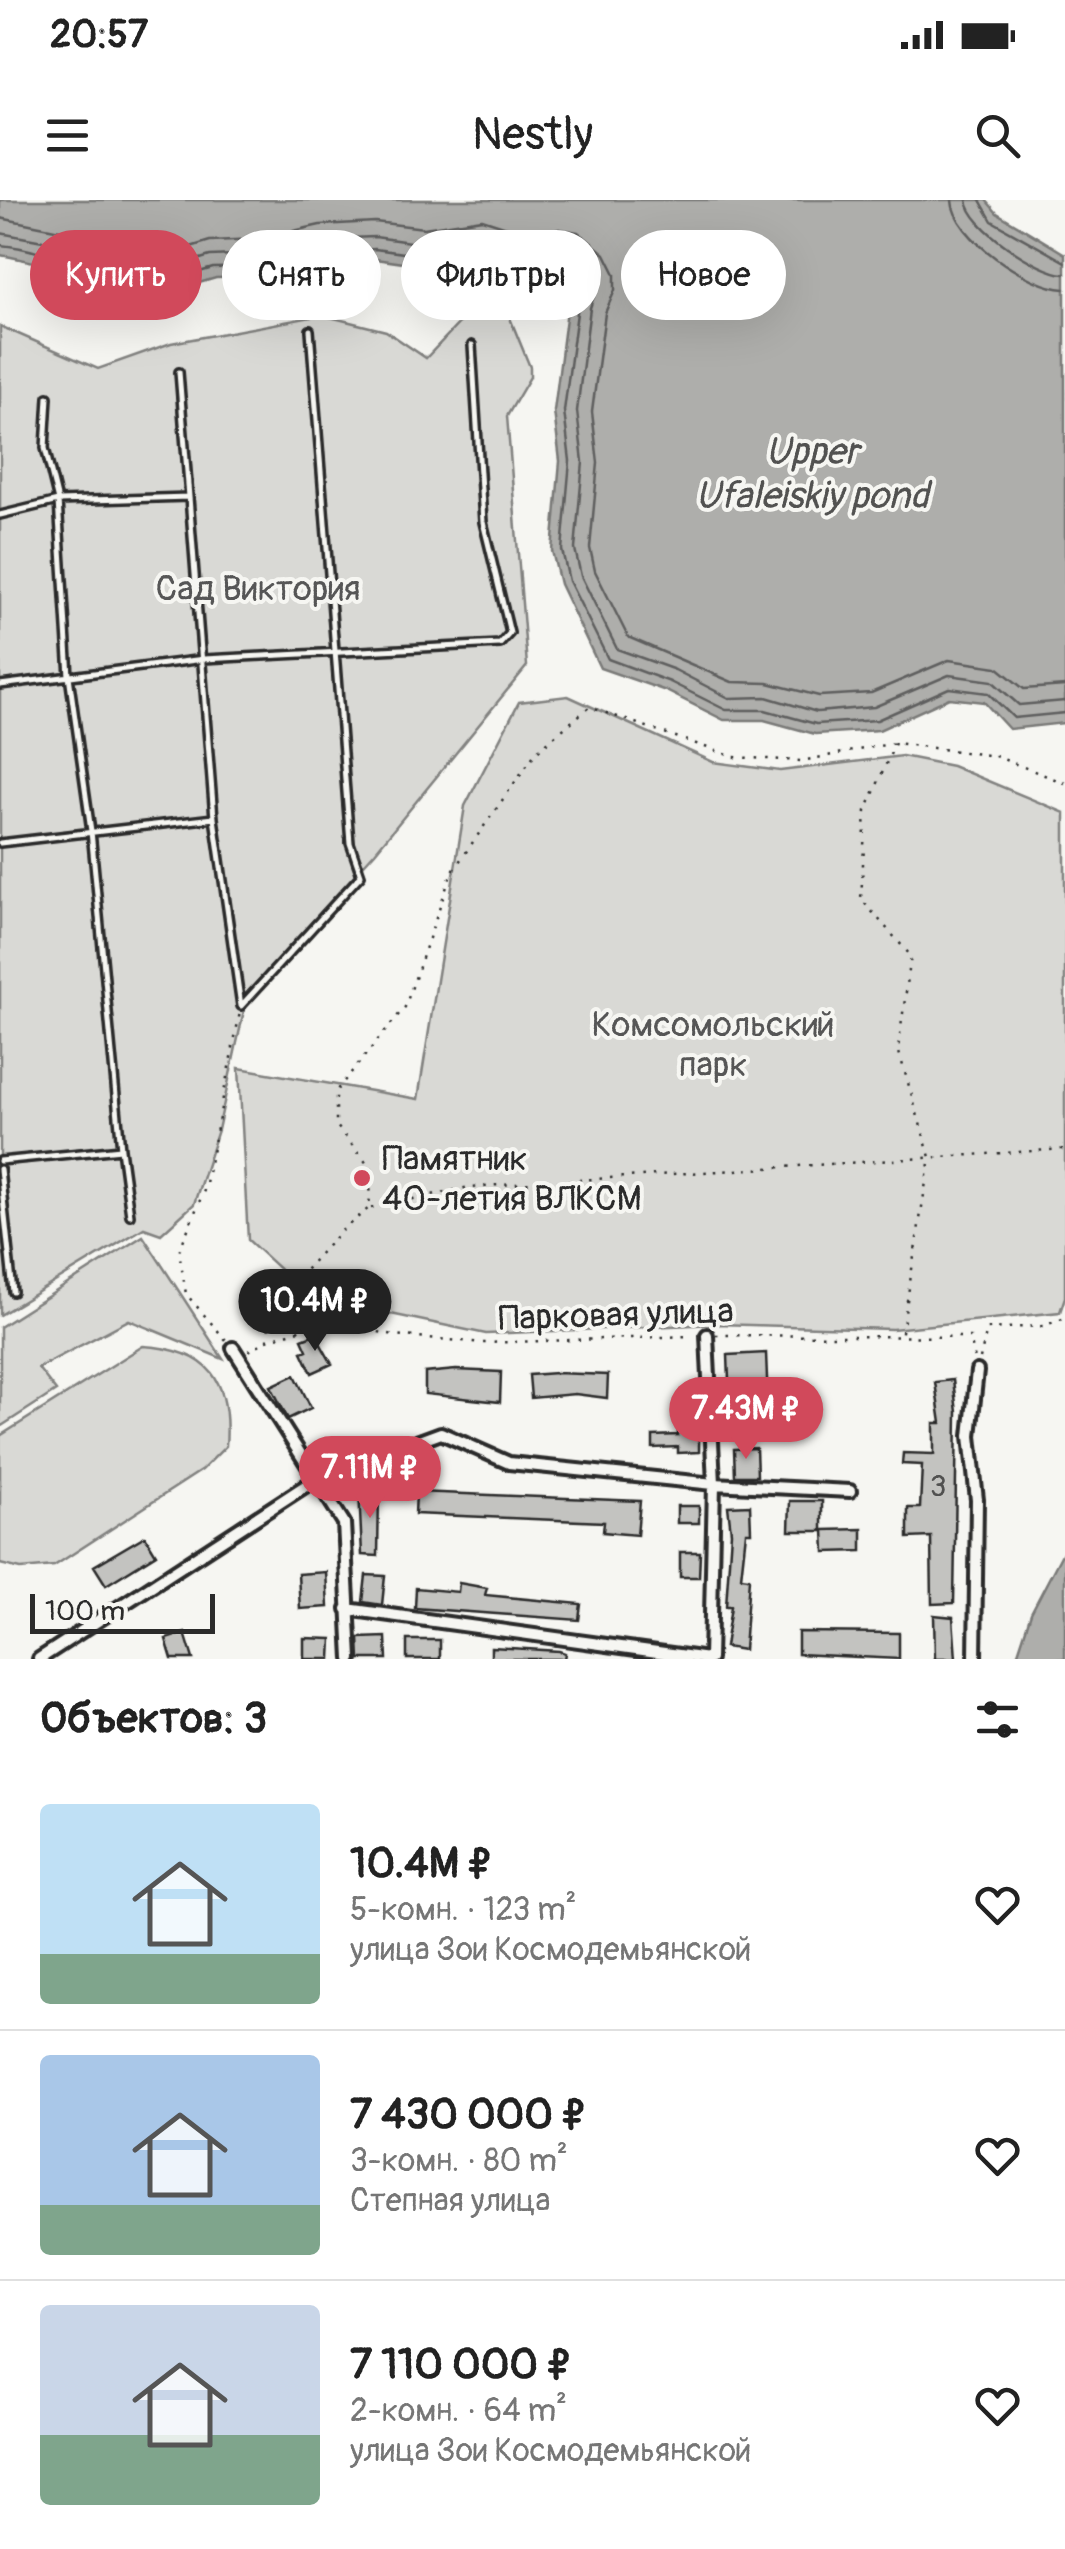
<!DOCTYPE html>
<html lang="ru">
<head>
<meta charset="utf-8">
<style>
  body { margin:0; font-family:Pangolin,sans-serif; background:#f6f6f6; color:#222; height:100vh; display:flex; flex-direction:column; font-size:38px; white-space:nowrap }
  * { box-sizing:border-box; margin:0 }
  p { font-size:32px; color:#767676 }
  .icon { flex:none; width:55px; height:55px; fill:none; stroke:currentColor; stroke-width:2; stroke-linecap:round; stroke-linejoin:round }
  .map { position:relative; height:1459px; overflow:hidden }
  .panel { display:flex; flex-direction:column; background:#fff; flex:1 }
  .panel>* { flex:none }
  .guide { position:absolute; left:30px; top:30px; width:1005px; height:90px; display:flex; gap:20px }
  .scale { position:absolute; left:30px; bottom:25px; width:185px; box-sizing:border-box; padding-left:10px; border:5px solid #2b2b2b; border-top:0; font-size:28px; line-height:35px; white-space:nowrap; color:#2b2b2b; -webkit-text-stroke:8px #f6f6f2; paint-order:stroke }
  .price { position:absolute; translate:-50% -85px; padding:0 22px; border-radius:35px; background:#d1495b; color:#fff; font-size:32px; line-height:65px; filter:drop-shadow(0 2px 5px #0008) }
  .price::after { content:''; position:absolute; left:50%; top:60px; width:30px; height:22px; margin-left:-15px; background:inherit; clip-path:polygon(0 0,100% 0,50% 100%) }
  .price.on { background:#222; color:#fff }
  ul { padding:0; list-style:none }
  li { display:flex; align-items:center; gap:30px; height:250px; padding:0 40px }
  li+li { border-top:2px solid #e0e0e0 }
  li span { display:grid; place-items:center; flex:none; width:280px; height:200px; border-radius:10px; color:#555 }
  li>.icon { margin-inline-start:auto }
  span .icon { width:120px; height:120px; fill:#fffc; stroke-width:1 }
  li b { font-size:42px }
  h2 { display:flex; justify-content:space-between; align-items:center; height:120px; padding:0 40px; font-size:42px }
  .chip { padding:0 35px; border-radius:45px; background:#fff; box-shadow:0 10px 40px #0002; font-size:35px; line-height:90px }
  .chip.on { background:#d1495b; color:#fff }
  .status { display:flex; justify-content:space-between; align-items:center; height:70px; padding:0 50px; background:#fff; direction:ltr }
  .status svg { height:28px; fill:currentColor }
  header { display:flex; justify-content:space-between; align-items:center; height:130px; padding:0 40px; background:#fff; font-size:45px; font-weight:600 }
  .map>svg:first-child { display:block }
  .green { fill:#d9d9d5; stroke:#828280; stroke-width:2.5 }
  .water { fill:#aeaeab; stroke:#7a7a78; stroke-width:2.5 }
  .lines { fill:none; stroke-linecap:round; stroke-linejoin:round }
  .shore { stroke:#5f5f5e; stroke-width:2.5 }
  .building { fill:#c3c3c0; stroke:#2b2b2b; stroke-width:2.5 }
  .lane-casing { stroke:#2b2b2b; stroke-width:12 }
  .street-casing { stroke:#2b2b2b; stroke-width:18 }
  .path { stroke:#2b2b2b; stroke-width:2.5; stroke-dasharray:2.5 8; stroke-linecap:butt }
  .lane { stroke:#f6f6f2; stroke-width:5 }
  .street { stroke:#f6f6f2; stroke-width:10 }
  .poi-dot { fill:#d1495b; stroke:#f6f6f2; stroke-width:4 }
  .labels { text-anchor:middle; stroke-width:8; stroke-linejoin:round; paint-order:stroke }
  .number-label { font-size:30px; fill:#515150 }
  .park-label { font-size:35px; fill:#565656; stroke:#f6f6f2 }
  .poi-label { font-size:35px; fill:#2b2b2b; stroke:#f6f6f2; text-anchor:start }
  .street-label { font-size:35px; fill:#2b2b2b; stroke:#f6f6f2 }
  .water-label { font-size:38px; font-style:italic; fill:#525251; stroke:#f6f6f2 }
</style>
</head>
<body>
<div class="status"><b>20:57</b><svg viewBox="0 0 49 12"><path d="M0 12V9h3v3zM5 12V6h3v6zM10 12V3h3v9zM15 12V0h3v12zM26 1h20v11H26zM47 4h2v5h-2z"/></svg></div>
<header><svg class="icon" aria-label="menu" viewBox="0 0 24 24"><path d="M4 6h16M4 12h16M4 18h16"/></svg>Nestly<svg class="icon" aria-label="search" viewBox="0 0 24 24"><circle cx="10" cy="10" r="6"/><path d="M15 15l6 6"/></svg></header>
<div class="map">
<svg width="1065" height="1459" viewBox="0 0 1065 1459">
  <rect width="100%" height="100%" fill="#f6f6f2"/>
  <filter id="ink" filterUnits="userSpaceOnUse"><feTurbulence type="fractalNoise" baseFrequency=".01" numOctaves="2"/><feDisplacementMap in="SourceGraphic" scale="20" xChannelSelector="R" yChannelSelector="G"/><feConvolveMatrix kernelMatrix="1 2 1 2 8 2 1 2 1" color-interpolation-filters="sRGB"/></filter>
  <g filter="url(#ink)">
    <!-- green -->
    <path class="green" d="M508,113l22,54v10l-23,39 20,250 -152,186 -127,140 -30,138 -24,74 -33,30 -17,-6 -144,87v-989l98,43 73,-26 151,-28 64,16 40,27 38,-40z
      M568,496l145,66 67,9 122,-15 50,10 113,47v484l-5,15 -168,17 -175,-5 -231,10 -176,-37 -62,-57 -9,-172 179,31 47,-293 54,-104z
      M143,1036l80,123 -94,-39 -91,48 18,23 -56,36v-100z
      M143,1146c67,4 88,34 83,100l-24,24 -148,96 -33,3 -21,-5v-128z"/>
    <!-- water -->
    <path class="water" d="M0,0h986l11,13 68,41v469l-56,6 -25,-27 -35,-4 -70,32 -64,4 -51,-14h-40l-58,-29 -66,-23 -40,-84 -8,-33 8,-90 -6,-50 14,-109 10,-21 -15,-15 -26,12 -55,-21 -58,9 -49,-7 -51,3 -61,15 -47,1 -113,33c-16,-40 -64,-49 -103,-56z
      M1065,1348v111h-49l15,-46z"/>
    <g class="lines">
      <!-- shore -->
      <path class="shore" d="M952,0c1,37 78,88 113,89
        M967,0c2,27 72,73 98,74
        M980,0l12,21 73,41
        M0,18l65,13 60,36 85,-26 48,-2 62,-14 55,-3 49,6 58,-9 53,17 24,-7 19,3 27,22 10,20v16l-10,23 -13,99 6,51 -8,85 5,23 33,66 104,45 36,1 51,13 52,-3 78,-33 48,7 27,22 41,-3
        M0,33l59,11 60,40 91,-28 50,-2 63,-15 52,-2 49,7 60,-10 51,19 35,-8 24,19 6,13 -10,31 -13,103 6,51 -8,87 6,27 36,73 58,21 54,28 37,-1 51,15 57,-5 75,-32 43,6 27,24 46,-4
        M0,45c46,4 82,23 112,53l101,-30 49,-1 61,-15 52,-3 49,7 59,-9 53,19 31,-9 21,25 -10,23 -14,106 6,50 -8,89 7,31 39,78 62,23 56,28h39l51,14 61,-4 72,-32 39,5 26,25 51,-5"/>
    </g>
    <!-- building -->
    <path class="building" d="M315,1134l17,30 -20,9 -10,-21 5,-2 -5,-11z
      M766,1153l2,51 -38,2 -2,-51z
      M456,1170l45,2 -1,30 -75,-8v-21z
      M556,1173l52,2 -1,23 -32,-4 -44,4 -2,-23z
      M295,1175l16,33 -23,11 -17,-33z
      M953,1180l4,32 -3,191 -22,1 -1,-67 -23,1v-30h12l2,-43 -20,-1 1,-11 31,1v-31h7l-6,-41z
      M678,1219h21v33l-21,1v-6l-25,1v-12l25,-1z
      M756,1248l1,28h-22l-1,-27z
      M359,1289h20l-1,67 -16,-1z
      M416,1292l224,9 -3,34 -34,-3 1,-10 -189,-8z
      M790,1301h32v30h-33z
      M750,1305l1,27h-5l-5,45 8,1 -5,72 -19,-3 6,-41h-5l5,-74 -3,-26z
      M677,1306h22v17h-22z
      M862,1329v22l-37,1 -1,-22z
      M145,1336l11,18 -50,31 -12,-19z
      M680,1352h20l-1,25h-19z
      M326,1372l2,35 -28,2 -2,-35z
      M366,1375l19,1 -3,29 -19,-3z
      M459,1383l28,5 -2,7 96,9 -2,16 -164,-12 1,-20 42,4z
      M934,1415l19,2 3,42h-21z
      M798,1432l101,1v26l-101,-5z
      M185,1433l8,26h-21l-6,-20z
      M386,1437l1,22h-27l-1,-21z
      M304,1438l28,1 -1,20h-27z
      M407,1440h33v19h-33z
      M491,1447l68,4 6,2 -1,6h-73z"/>
    <g class="lines">
      <!-- lane casing -->
      <g class="lane-casing">
        <path id="lane" d="M48,197l-3,51 13,53 11,175 22,155 30,318
          M189,297l25,321
          M0,315l58,-14 131,-4 -10,-125
          M0,485l204,-26 296,-15 10,-11 -27,-111 -11,-177
          M0,643l214,-25 27,188 120,-131 -11,-32 -40,-513
          M0,961l121,-12 9,66
          M0,969l13,123"/>
      </g>
      <!-- street casing -->
      <g class="street-casing">
        <path id="street" d="M707,1135l7,149 -4,175
          M233,1148l111,175 7,136
          M347,1409l361,50
          M39,1459l277,-180 125,-46 68,30 205,21 136,7
          M975,1459l2,-159 -7,-64 7,-65"/>
      </g>
      <!-- path -->
      <path class="path" d="M895,543l-29,68 -5,88 50,57 -13,93 32,108 -29,181
        M371,1008l98,-21 596,-38
        M716,1135l254,2 5,23
        M226,1140l-40,-46 -7,-43 26,-63 35,-176
        M267,1140l5,-34 68,-74 29,-24 3,-38 -36,-45v-34l69,-84 47,-135 84,-120 53,-45 145,50 67,4 94,-18 100,13 70,27
        M249,1151l18,-11 58,-18 69,13 89,8 210,-7
        M980,1159l7,-30 56,-3 22,-8"/>
      <!-- lane -->
      <use href="#lane" class="lane"/>
      <!-- street -->
      <use href="#street" class="street"/>
    </g>
  </g>
  <!-- markers -->
  <circle class="poi-dot" cx="362" cy="978" r="10"/>
  <g class="labels">
    <!-- number labels -->
    <g class="number-label">
      <text x="938" y="1296">3</text>
    </g>
    <!-- park labels -->
    <g class="park-label">
      <text x="258" y="400">Сад Виктория</text>
      <text x="713" y="836">Комсомольский<tspan x="713" dy="40">парк</tspan></text>
    </g>
    <!-- poi labels -->
    <g class="poi-label">
      <text x="382" y="970">Памятник<tspan x="382" dy="40">40-летия ВЛКСМ</tspan></text>
    </g>
    <!-- street labels -->
    <g class="street-label">
      <text transform="translate(616 1114) rotate(-2)" y="12">Парковая улица</text>
    </g>
    <!-- water labels -->
    <g class="water-label">
      <text x="812" y="264">Upper<tspan x="812" dy="44">Ufaleiskiy pond</tspan></text>
    </g>
  </g>
</svg>
<div class="scale">100 m</div>
<b class="price on" style="left:315px;top:1154px">10.4M ₽</b>
<b class="price" style="left:746px;top:1262px">7.43M ₽</b>
<b class="price" style="left:370px;top:1321px">7.11M ₽</b>
<div class="guide">
<a class="chip on">Купить</a>
<a class="chip">Снять</a>
<a class="chip">Фильтры</a>
<a class="chip">Новое</a>
</div>
</div>
<section class="panel">
<h2>Объектов: 3<svg class="icon" aria-label="filters" viewBox="0 0 24 24"><path d="M4 7h16M4 17h16"/><circle cx="9" cy="7" r="2"/><circle cx="15" cy="17" r="2"/></svg></h2>
<ul>
<li><span style="background:linear-gradient(#bfe0f5 75%,#7fa58c 0)"><svg class="icon" aria-label="home" viewBox="0 0 24 24"><path d="M3 11l9-7 9 7M6 9v11h12V9"/></svg></span><div><b>10.4M ₽</b><p>5-комн. · 123 m²</p><p>улица Зои Космодемьянской</p></div><svg class="icon" aria-label="heart" viewBox="0 0 24 24"><path d="M12 20l-8-8c-3-5 5-10 8-4 3-6 11-1 8 4z"/></svg></li>
<li><span style="background:linear-gradient(#a9c7e8 75%,#7fa58c 0)"><svg class="icon" aria-label="home" viewBox="0 0 24 24"><path d="M3 11l9-7 9 7M6 9v11h12V9"/></svg></span><div><b>7 430 000 ₽</b><p>3-комн. · 80 m²</p><p>Степная улица</p></div><svg class="icon" aria-label="heart" viewBox="0 0 24 24"><path d="M12 20l-8-8c-3-5 5-10 8-4 3-6 11-1 8 4z"/></svg></li>
<li><span style="background:linear-gradient(#c9d6e8 65%,#7fa58c 0)"><svg class="icon" aria-label="home" viewBox="0 0 24 24"><path d="M3 11l9-7 9 7M6 9v11h12V9"/></svg></span><div><b>7 110 000 ₽</b><p>2-комн. · 64 m²</p><p>улица Зои Космодемьянской</p></div><svg class="icon" aria-label="heart" viewBox="0 0 24 24"><path d="M12 20l-8-8c-3-5 5-10 8-4 3-6 11-1 8 4z"/></svg></li>
</ul>
</section>
</body>
</html>
